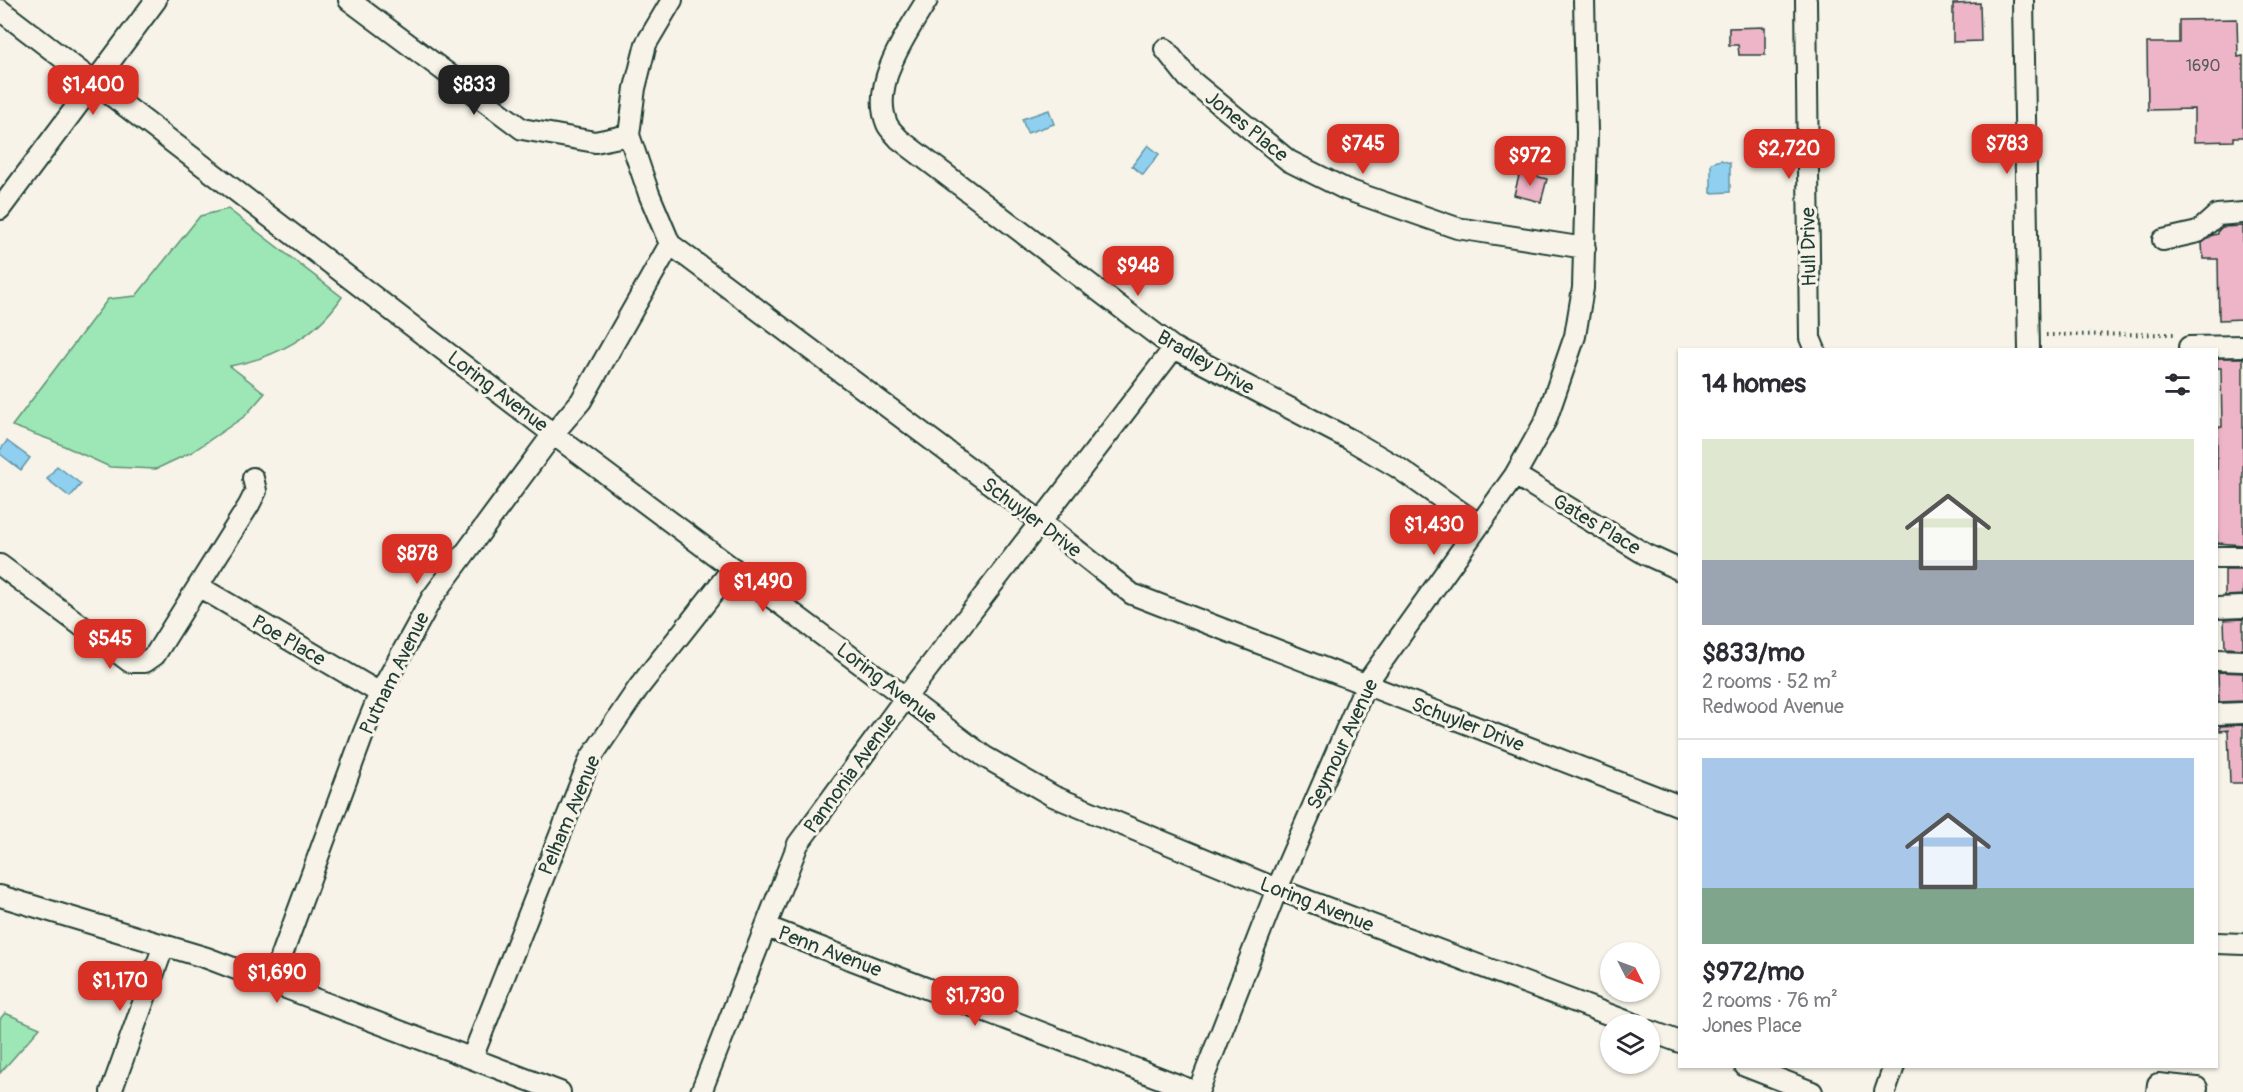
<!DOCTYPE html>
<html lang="en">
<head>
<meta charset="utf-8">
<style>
  body { margin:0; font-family:Pangolin,sans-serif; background:#f7f7f7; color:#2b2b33; height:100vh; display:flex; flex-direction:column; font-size:22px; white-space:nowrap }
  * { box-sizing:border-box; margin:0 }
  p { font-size:20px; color:#7c7c81 }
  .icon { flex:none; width:33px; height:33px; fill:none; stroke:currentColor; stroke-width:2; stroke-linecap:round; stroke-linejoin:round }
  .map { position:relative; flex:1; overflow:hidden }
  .details { position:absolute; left:1678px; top:348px; width:540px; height:720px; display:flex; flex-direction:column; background:#fff; border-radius:0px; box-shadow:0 2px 4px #0004 }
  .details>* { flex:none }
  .needle { width:39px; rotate:132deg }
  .buttons { position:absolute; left:1600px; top:942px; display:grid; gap:12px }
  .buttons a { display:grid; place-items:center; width:60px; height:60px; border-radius:50%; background:#fff; box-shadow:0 2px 4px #0004; font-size:30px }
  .price { position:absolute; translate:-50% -51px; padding:0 14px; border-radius:12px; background:#d93025; color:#fff; font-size:20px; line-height:39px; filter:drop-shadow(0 2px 3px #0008) }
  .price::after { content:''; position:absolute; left:50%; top:36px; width:18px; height:14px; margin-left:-9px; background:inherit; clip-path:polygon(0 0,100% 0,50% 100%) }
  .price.on { background:#222; color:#fff }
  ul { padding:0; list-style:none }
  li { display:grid; align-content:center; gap:12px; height:318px; padding:0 24px }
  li+li { border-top:2px solid #e1e1e2 }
  li span { display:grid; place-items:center; height:186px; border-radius:0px; color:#555 }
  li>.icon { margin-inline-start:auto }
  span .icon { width:108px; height:108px; fill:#fffc; stroke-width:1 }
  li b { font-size:26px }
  h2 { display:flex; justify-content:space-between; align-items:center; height:72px; padding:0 24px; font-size:26px }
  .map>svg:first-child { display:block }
  .green { fill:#9de6b5; stroke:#5e9274; stroke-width:1.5 }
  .water { fill:#8fd0f0; stroke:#6295a5; stroke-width:1.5 }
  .building { fill:#eeb5c9; stroke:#1f3d34; stroke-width:1.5 }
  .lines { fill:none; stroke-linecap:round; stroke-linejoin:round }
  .minor-casing { stroke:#1f3d34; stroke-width:24 }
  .path { stroke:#1f3d34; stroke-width:4; stroke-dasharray:1.5 4.5; stroke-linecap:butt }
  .minor { stroke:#f7f3e8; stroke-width:20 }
  .labels { text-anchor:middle; stroke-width:6; stroke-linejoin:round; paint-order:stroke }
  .number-label { font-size:16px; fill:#535b59 }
  .street-label { font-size:20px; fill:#1f3d34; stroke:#f7f3e8 }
</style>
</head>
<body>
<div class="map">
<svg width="2243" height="1092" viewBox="0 0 2243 1092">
  <rect width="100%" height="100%" fill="#f7f3e8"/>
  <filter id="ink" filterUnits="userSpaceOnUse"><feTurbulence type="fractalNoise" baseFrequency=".0167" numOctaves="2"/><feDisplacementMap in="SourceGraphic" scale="12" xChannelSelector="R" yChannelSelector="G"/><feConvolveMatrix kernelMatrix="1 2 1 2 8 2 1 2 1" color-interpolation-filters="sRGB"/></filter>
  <g filter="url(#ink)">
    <!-- green -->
    <path class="green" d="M228,209l114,88c-26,39 -67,61 -112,69l35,27 -20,23 -53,36 -36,17 -46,-2 -59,-27 -39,-14 96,-127 28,-3 64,-80z
      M5,1013l35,15 -40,45v-54z"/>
    <!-- water -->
    <path class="water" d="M1049,110l5,14 -27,9 -5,-14z
      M1148,145l11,9 -16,21 -11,-9z
      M1721,160l9,3v29l-19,1v-30z
      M7,441l23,17 -9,12 -21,-16v-4z
      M57,466l24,18 -11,13 -23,-18z"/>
    <!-- building -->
    <path class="building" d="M1980,3l1,38 -28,1v-38z
      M2237,19l1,38 5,-1v81h-9v4l-40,1v-33l-46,1 -1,-67h32v-23z
      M1765,27v28h-26l-1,-10h-9v-17z
      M1520,172l27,7 -6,23 -27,-7z
      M2243,226v93l-24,1 -1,-61h-15l-1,-16 11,-8 5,-1v-3l4,-4z
      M2217,358h26v187l-26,-2v-116h5l-1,-59h-4z
      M2225,569h18v26l-18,1z
      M2243,619v30l-18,-1 -1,-28z
      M2218,672l25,1v28l-24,1z
      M2243,725v58h-13l-2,-53 -8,1v-5z"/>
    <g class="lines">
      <!-- minor casing -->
      <g class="minor-casing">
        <path id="minor" d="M349,0l173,129 73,13 34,-7
          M672,0l-26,44 -11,44 -6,47 20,59 21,50 370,277 92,73 548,212
          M927,0c-20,33 -57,84 -40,124 2,5 8,10 12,15l275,209 175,91 48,28 82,58
          M1806,0l4,338 5,12
          M2023,0l6,350
          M0,10l553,424 432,323 68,39 224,93 357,135
          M1165,49l23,29 101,83 56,28 112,39 128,20
          M0,209l156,-209
          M2163,240l35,-8 19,-17 26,-2
          M2189,347l54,-1
          M1515,475l130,79 35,16
          M2217,557h26
          M0,565l130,97h15l10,-7 94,-150 7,-14 -3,-13
          M198,586l182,107
          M2217,608l26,-1
          M2217,660l26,1
          M2217,714l26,-1
          M0,896l207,62 353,134
          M767,927l429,165
          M2217,943l26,1
          M272,982l92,-250 16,-39 52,-95 121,-164 28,-33 89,-157
          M1650,1031l30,11
          M472,1058l118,-299 49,-72 94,-119
          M1745,1066l67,26
          M111,1092l53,-147
          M701,1092l97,-248 108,-147 268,-349
          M1198,1092l79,-203 89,-205 149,-209 31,-55 29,-84 8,-48 4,-155 -3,-133
          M1885,1092l9,-26
          M2157,1092l1,-8 39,4 -1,4"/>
      </g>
      <!-- path -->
      <path class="path" d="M2046,335l130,-1"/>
      <!-- minor -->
      <use href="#minor" class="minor"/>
    </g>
  </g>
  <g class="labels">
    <!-- number labels -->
    <g class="number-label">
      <text x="2203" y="71">1690</text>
    </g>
    <!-- street labels -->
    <g class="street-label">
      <text transform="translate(1247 126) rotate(39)" y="7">Jones Place</text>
      <text transform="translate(1808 247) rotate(-91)" y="7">Hull Drive</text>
      <text transform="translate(1206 362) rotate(30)" y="7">Bradley Drive</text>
      <text transform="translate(498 391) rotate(37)" y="7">Loring Avenue</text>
      <text transform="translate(1032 517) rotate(37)" y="7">Schuyler Drive</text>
      <text transform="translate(1597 524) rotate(31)" y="7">Gates Place</text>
      <text transform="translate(289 640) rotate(30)" y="7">Poe Place</text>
      <text transform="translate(394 673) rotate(-64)" y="7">Putnam Avenue</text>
      <text transform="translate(887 683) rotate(37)" y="7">Loring Avenue</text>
      <text transform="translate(1468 724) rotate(21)" y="7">Schuyler Drive</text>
      <text transform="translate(1342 744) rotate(-65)" y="7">Seymour Avenue</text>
      <text transform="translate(850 773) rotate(-54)" y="7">Pannonia Avenue</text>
      <text transform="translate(569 815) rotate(-67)" y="7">Pelham Avenue</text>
      <text transform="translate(1317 904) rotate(21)" y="7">Loring Avenue</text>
      <text transform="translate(830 951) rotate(21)" y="7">Penn Avenue</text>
    </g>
  </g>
</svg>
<div class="buttons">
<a><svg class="needle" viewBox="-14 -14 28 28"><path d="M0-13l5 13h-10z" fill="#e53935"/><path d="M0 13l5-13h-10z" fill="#7c7c81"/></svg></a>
<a><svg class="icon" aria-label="layers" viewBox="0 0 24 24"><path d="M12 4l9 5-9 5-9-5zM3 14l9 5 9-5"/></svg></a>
</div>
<b class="price" style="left:93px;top:116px">$1,400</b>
<b class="price on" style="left:474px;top:116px">$833</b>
<b class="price" style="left:1363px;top:175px">$745</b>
<b class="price" style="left:2007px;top:175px">$783</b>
<b class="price" style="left:1789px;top:180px">$2,720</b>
<b class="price" style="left:1530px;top:187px">$972</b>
<b class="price" style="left:1138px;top:297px">$948</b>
<b class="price" style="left:1434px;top:556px">$1,430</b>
<b class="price" style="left:417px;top:585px">$878</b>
<b class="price" style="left:763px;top:613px">$1,490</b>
<b class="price" style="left:110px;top:670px">$545</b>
<b class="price" style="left:277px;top:1004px">$1,690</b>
<b class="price" style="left:120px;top:1012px">$1,170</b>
<b class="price" style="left:975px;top:1027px">$1,730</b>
<section class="details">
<h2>14 homes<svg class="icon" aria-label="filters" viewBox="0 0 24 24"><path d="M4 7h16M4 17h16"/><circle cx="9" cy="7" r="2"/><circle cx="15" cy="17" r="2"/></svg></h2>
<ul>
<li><span style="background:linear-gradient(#dfe7d0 65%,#9aa5b1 0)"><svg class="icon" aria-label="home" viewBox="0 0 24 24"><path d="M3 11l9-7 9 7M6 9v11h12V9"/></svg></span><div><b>$833/mo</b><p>2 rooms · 52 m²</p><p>Redwood Avenue</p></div></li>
<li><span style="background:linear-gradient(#a9c7e8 70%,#7fa58c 0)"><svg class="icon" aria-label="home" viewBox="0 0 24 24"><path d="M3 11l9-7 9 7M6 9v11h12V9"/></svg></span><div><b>$972/mo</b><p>2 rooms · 76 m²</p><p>Jones Place</p></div></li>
</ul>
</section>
</div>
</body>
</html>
